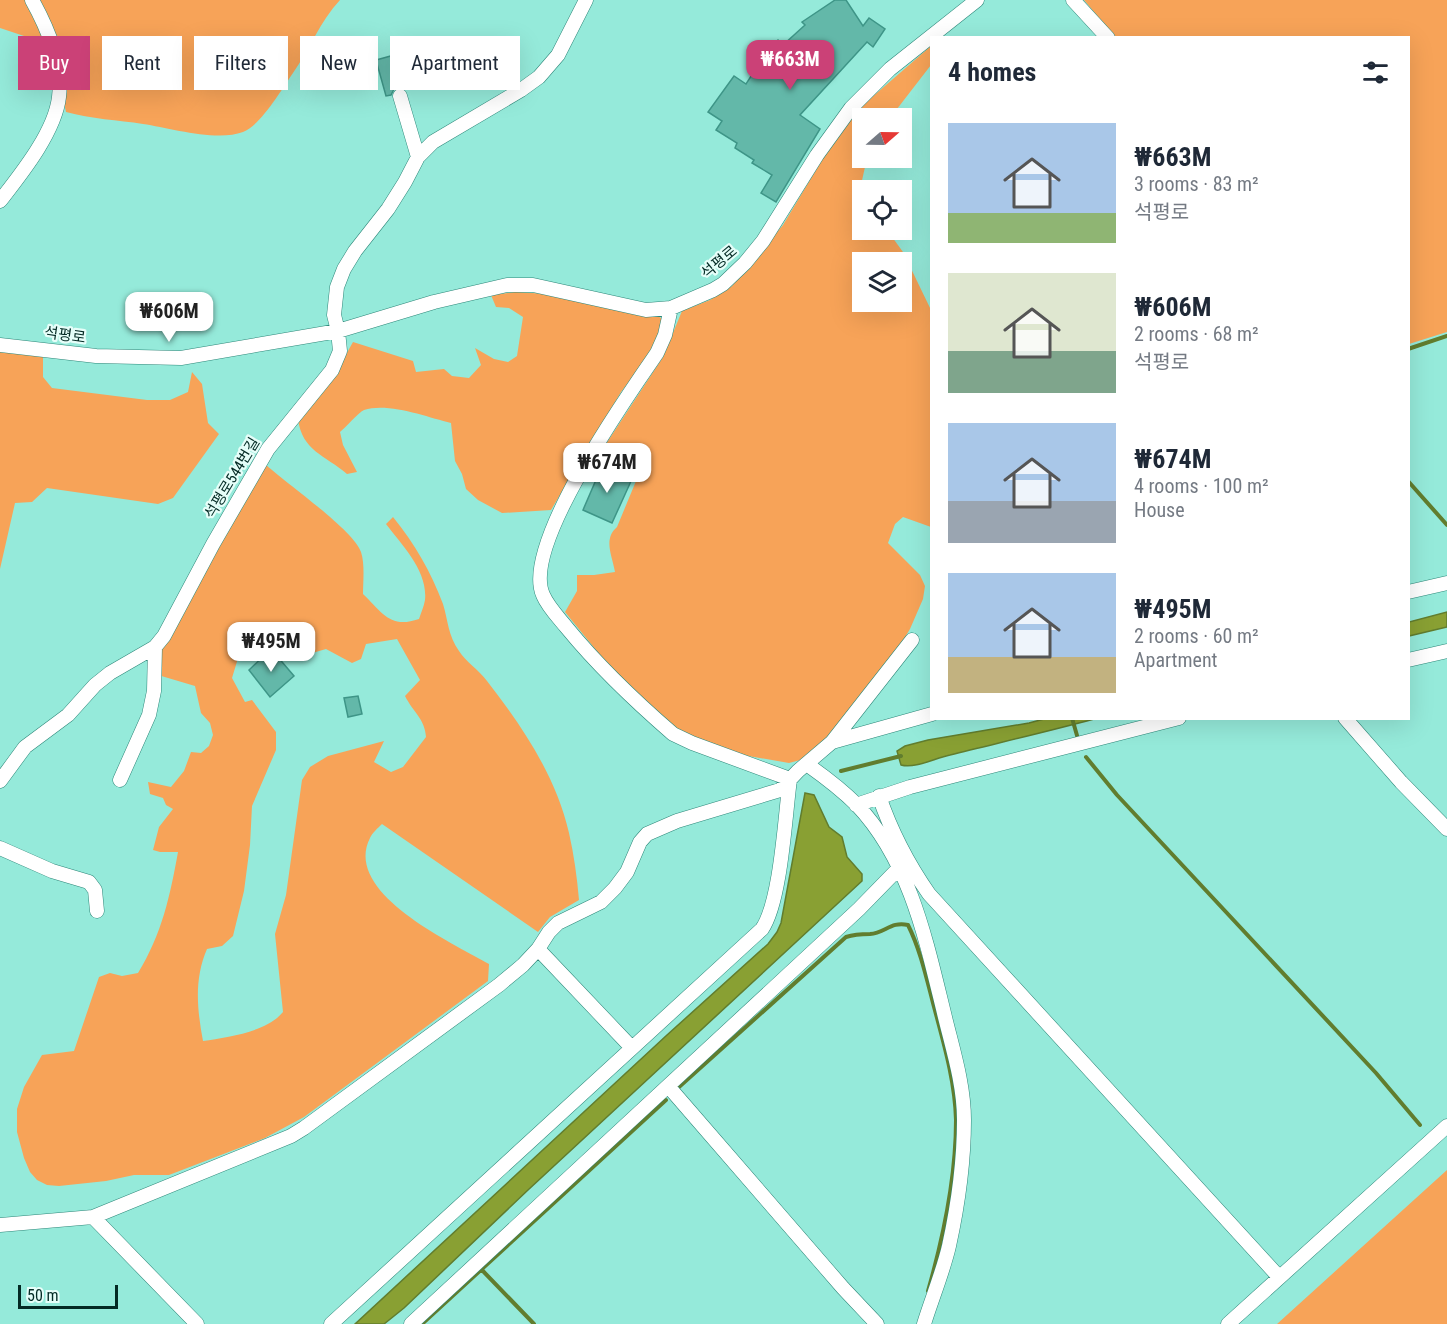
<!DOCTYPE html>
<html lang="en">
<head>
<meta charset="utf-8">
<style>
  body { margin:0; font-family:"Roboto Condensed","Noto Sans KR",sans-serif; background:#f2f2f3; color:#1f2937; height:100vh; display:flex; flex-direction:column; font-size:22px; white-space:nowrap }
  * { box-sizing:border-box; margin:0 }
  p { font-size:20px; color:#747a83 }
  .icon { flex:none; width:33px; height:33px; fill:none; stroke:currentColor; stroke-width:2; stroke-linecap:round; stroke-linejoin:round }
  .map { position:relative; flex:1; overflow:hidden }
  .panel { position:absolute; left:930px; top:36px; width:480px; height:684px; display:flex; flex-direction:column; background:#fff; border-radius:0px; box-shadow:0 6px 24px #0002 }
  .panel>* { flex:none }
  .hud { position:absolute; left:18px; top:36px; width:570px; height:54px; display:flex; gap:12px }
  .needle { width:39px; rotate:70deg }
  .tools { position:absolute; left:852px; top:108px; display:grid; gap:12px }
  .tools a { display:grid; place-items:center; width:60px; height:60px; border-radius:0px; background:#fff; box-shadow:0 6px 24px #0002; font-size:30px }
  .scale { position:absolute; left:18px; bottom:15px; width:100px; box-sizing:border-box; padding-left:6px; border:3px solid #032a24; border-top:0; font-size:16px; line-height:21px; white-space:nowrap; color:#032a24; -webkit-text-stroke:4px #e6fef9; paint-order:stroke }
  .price { position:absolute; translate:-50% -51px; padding:0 14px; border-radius:12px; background:#fff; color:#222; font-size:20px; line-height:39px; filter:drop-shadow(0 2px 3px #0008) }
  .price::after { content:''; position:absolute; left:50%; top:36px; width:18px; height:14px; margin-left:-9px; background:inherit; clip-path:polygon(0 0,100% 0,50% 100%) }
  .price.active { background:#cb4177; color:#fff }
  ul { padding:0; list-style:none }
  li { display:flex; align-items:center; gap:18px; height:150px; padding:0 18px }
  li span { display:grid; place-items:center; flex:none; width:168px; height:120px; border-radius:0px; color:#555 }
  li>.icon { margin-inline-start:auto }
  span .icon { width:72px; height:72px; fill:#fffc; stroke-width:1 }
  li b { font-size:26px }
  h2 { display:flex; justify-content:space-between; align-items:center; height:72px; padding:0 18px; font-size:26px }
  .chip { padding:0 21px; border-radius:0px; background:#fff; box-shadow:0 6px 24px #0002; font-size:21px; line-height:54px }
  .chip.active { background:#cb4177; color:#fff }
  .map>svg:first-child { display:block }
  .green { fill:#f7a358; fill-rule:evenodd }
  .water { fill:#89a033; stroke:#617d2e; stroke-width:1.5 }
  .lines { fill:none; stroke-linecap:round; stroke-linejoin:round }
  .stream { stroke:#617d2e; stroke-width:4 }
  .building { fill:#63b8a9; stroke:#3e9587; stroke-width:1.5 }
  .minor-casing { stroke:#2d8779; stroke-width:15 }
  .minor { stroke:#fff; stroke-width:14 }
  .labels { text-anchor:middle; stroke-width:4.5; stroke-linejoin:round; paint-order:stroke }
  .street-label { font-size:15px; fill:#032a24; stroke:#e6fef9 }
</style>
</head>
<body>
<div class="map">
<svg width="1447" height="1324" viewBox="0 0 1447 1324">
  <rect width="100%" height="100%" fill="#95eada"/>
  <!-- green -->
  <path class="green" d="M0,0h340c-20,21 -30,49 -47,73 -11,16 -32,52 -50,59 -26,10 -73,-4 -100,-8 -25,-4 -52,-5 -77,-12l-2,-10v-42l-10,-14 -54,-18z
    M1084,0h363v332l-38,12 -1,-306 -293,-1z
    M931,46v19l-41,53h-28v40h5l-6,27 3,5h-2v40h25l16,22 28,58v217l-28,-10 -8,7 -7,19 32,32 5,11 -2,13 -13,30 -19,31 -62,79 -25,20 -15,4 -52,-9 -52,-20 -13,-9 -59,-54 -48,-59 12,-21v-16h17l21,-3c-3,-17 -12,-33 2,-45l24,-58 -39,-19 61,-93 19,-46 28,-11 22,-14 51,-61 48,-80 32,-40zM862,262h40v40h-40z
    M515,292l33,2 102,18 11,6 6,10 -16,25 -30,39 -70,118 -49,3 -24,-13 -12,-11 -4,-15 -7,-13 -4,-38c-24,-6 -63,-21 -87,-13 -6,3 -18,17 -24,22l3,13 14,27 -10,2c-22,-19 -45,-23 -49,-55l37,-45 18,-32 60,19 3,11 28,-3 8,7 17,2 12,-13 -6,-17 19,11 14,3 9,-6 6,-39 -14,-9 -13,-1 -5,-12z
    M0,352l43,4v21l9,11 95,12h23l18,-8 4,-20 10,12 6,39 11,11 -46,64 -15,6 -111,-16 -15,14 -17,1 -15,66z
    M264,463c20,19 90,67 97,89 4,12 2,30 2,42 20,19 27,35 56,25 2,-6 5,-13 6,-19 3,-29 -23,-55 -39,-76l7,-7c22,27 38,55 50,87 5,16 5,32 16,47 7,11 20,19 28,30 35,45 69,95 82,152 5,22 8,44 10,67l-29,17 -12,15 -156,-108c-4,4 -10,9 -12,14 -28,55 83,105 119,126l-1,17 -184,136 -39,21 -96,37h-35l-28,6 -47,5 -12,-1 -10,-5 -7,-8 -6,-14 -7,-26v-23l7,-22 18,-32 32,-4 25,-74 11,-4 12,3 16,-3c24,-39 32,-77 40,-121h-18l-7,-2 6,-23 14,-18 -7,-4 -3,-7 -13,-4 -2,-12 23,5 13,-16 7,-19 10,1 8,-7 4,-11 -3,-12 -9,-10 -6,-27 -37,-11v-26zM265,629l37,27 24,-7 26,14 9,-4 5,-15 31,-5 23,41 -15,16c8,16 20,23 21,41l-23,30 -12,5 -17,-10 10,-21 -56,15 -18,11 -8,13 -16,115 -11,39 8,78c-16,20 -55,25 -80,29 -6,-32 -9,-62 4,-92l15,-3 11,-10 11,-45 6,-46 2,-39 24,-56v-18l-24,-32 -7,2 -13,-24 7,-23z
    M1447,1170v154h-170z"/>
  <!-- water -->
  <path class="water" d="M1447,612v15l-38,9v-14z
    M1044,719h50c-48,13 -96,24 -144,36 -15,3 -35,14 -49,10l-4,-14 8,-5 23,-6 101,-17z
    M805,793l9,2 15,32 13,10 5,20 15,17v7l-334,309 -124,118 -20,16h-29l312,-289 101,-91 9,-12 4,-9z"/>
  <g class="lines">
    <!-- stream -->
    <path class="stream" d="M1408,349l39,-13
      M1408,481l39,44
      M1072,718l6,21
      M1086,757l31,38 259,278 44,52
      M841,771l60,-15
      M679,1087l167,-150c9,-3 15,-3 24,-3 15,-1 21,-13 38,-9 12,24 18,51 25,78 10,38 22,77 23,117 0,58 -12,115 -28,171
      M482,1270l52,54
      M422,1324l244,-224"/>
  </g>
  <!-- building -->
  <path class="building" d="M835,0h11l17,26 6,-8 16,11 -12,18 -6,-5 -67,73 20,14 -44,73 -15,-9 11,-18 -20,-12 2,-3 -19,-12 2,-5 -21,-13 6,-9 -14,-9 26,-36 12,8 15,-23 -3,-2 20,-19 5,5 22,-20 -3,-3z
    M398,54l4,13 -9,2 5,18 -4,2 -3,6 -5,1 -10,-36z
    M602,466l30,13 -20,44 -29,-13z
    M271,649l23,27 -24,21 -21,-27z
    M358,696l4,18 -14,3 -4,-19z"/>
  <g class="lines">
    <!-- minor casing -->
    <g class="minor-casing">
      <path id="minor" d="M1073,0l35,38
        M400,96l18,61
        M0,201c21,-27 55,-69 59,-104 4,-32 -12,-70 -27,-97
        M671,308l-6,27 -8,18c-29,42 -136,193 -114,242 5,12 16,23 24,33 32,39 69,74 106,106l19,9 98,36
        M0,345l96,11 85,2 157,-27 96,-29 73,-17h26l113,25 25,-2 42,-18 10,-6 22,-21 18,-22 54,-86 34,-47 39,-39 87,-69
        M1408,592l39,-9
        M1408,660l39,-9
        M1345,718l56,64 46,47
        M832,742l80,-102
        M808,765c17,12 34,25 49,40 53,56 69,135 87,208 8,34 20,70 20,107 0,41 -6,85 -15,126 -6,26 -17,52 -25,78
        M120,780l29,-65 5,-24 1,-44
        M0,781l25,-34 43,-32 27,-30 15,-12 45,-26 9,-11 49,-92 55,-95 64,-79 8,-19 -2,-20 -4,-16 3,-28 7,-18 11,-18 33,-42 17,-27 13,-25 15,-15 88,-52 18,-13 19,-22 28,-55
        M879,796c12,35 29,68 50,98l350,383
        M856,805l54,-18 269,-69
        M0,848l52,23 37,11 6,8 2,21
        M538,949l94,99
        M668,1086l175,202 34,36
        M93,1217l104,107
        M0,1225l93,-8 198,-81 13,-8 195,-143 24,-20 15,-16 11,-17 9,-9 43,-21 14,-14 12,-16 13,-30 7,-8 30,-13 103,-31 18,-19 34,-29 100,-28
        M331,1324l431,-395c19,-28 23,-113 28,-150
        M411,1324l448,-415 40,-41
        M1228,1324l219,-198"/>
    </g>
    <!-- minor -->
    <use href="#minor" class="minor"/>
  </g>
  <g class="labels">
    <!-- street labels -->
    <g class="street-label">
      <text transform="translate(719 262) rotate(-40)" y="5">석평로</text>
      <text transform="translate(65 335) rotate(8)" y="5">석평로</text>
      <text transform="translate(232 478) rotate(-59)" y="5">석평로544번길</text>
    </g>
  </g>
</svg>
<div class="tools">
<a><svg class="needle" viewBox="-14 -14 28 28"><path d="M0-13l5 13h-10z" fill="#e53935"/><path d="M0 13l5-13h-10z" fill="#747a83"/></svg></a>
<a><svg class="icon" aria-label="locate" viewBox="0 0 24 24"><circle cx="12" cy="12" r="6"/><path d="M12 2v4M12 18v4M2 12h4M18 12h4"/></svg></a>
<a><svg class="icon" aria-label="layers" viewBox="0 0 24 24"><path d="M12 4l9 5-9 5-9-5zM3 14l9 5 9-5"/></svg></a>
</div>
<div class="scale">50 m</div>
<b class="price active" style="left:790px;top:91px">₩663M</b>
<b class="price" style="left:169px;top:343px">₩606M</b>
<b class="price" style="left:607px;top:494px">₩674M</b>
<b class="price" style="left:271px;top:673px">₩495M</b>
<div class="hud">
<a class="chip active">Buy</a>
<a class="chip">Rent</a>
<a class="chip">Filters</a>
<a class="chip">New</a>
<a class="chip">Apartment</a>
</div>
<section class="panel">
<h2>4 homes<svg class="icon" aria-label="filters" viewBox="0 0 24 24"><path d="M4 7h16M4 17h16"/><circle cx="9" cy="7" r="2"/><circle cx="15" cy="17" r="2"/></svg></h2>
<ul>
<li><span style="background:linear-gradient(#a9c7e8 75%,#8fb573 0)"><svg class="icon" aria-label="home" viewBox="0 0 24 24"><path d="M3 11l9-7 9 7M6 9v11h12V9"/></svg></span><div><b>₩663M</b><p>3 rooms · 83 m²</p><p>석평로</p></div></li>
<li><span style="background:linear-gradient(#dfe7d0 65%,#7fa58c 0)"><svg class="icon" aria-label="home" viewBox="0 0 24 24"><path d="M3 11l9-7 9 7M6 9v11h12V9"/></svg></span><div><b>₩606M</b><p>2 rooms · 68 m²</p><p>석평로</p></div></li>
<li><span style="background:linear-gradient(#a9c7e8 65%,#9aa5b1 0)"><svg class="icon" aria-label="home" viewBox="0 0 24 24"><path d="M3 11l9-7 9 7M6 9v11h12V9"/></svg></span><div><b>₩674M</b><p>4 rooms · 100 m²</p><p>House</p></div></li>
<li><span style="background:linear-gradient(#a9c7e8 70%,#c2b280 0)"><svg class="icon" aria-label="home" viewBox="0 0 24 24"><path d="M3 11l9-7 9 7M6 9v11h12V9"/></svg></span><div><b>₩495M</b><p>2 rooms · 60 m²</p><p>Apartment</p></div></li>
</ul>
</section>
</div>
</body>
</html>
